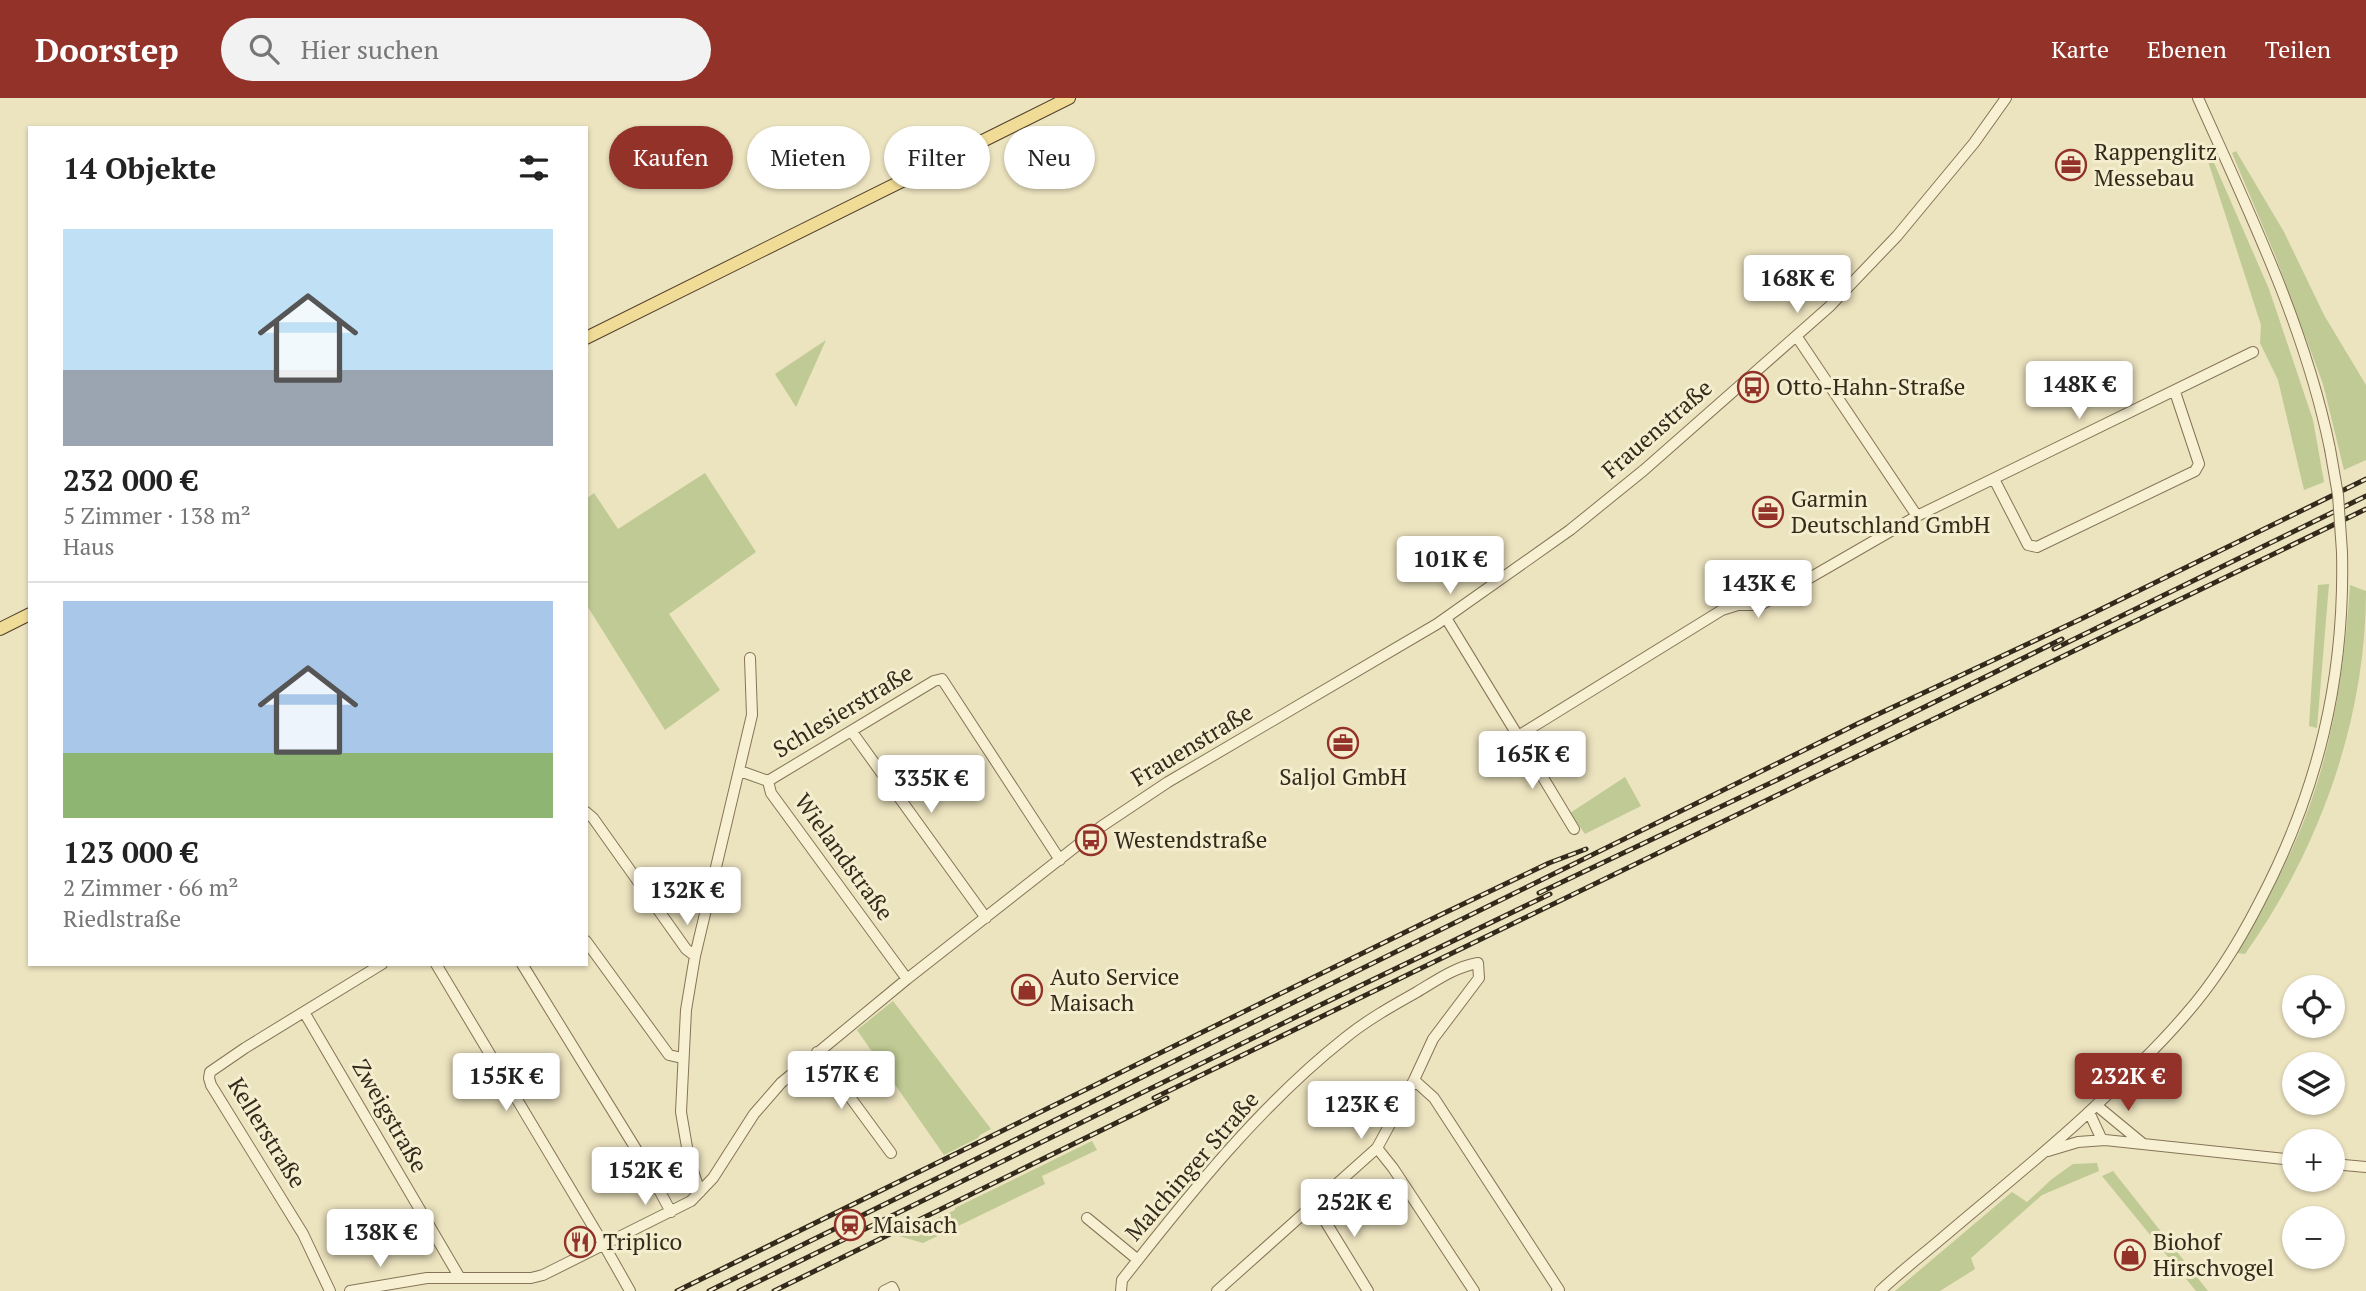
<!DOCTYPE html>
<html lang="de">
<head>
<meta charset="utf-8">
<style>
  body { margin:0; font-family:"PT Serif",serif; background:#f2f2f2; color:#222; height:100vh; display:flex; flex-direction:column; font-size:26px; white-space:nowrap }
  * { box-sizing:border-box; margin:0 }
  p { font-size:23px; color:#767676 }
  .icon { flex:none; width:38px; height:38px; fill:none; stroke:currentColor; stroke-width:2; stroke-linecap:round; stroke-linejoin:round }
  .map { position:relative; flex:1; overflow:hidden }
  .sheet { position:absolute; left:28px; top:28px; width:560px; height:840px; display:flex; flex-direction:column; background:#fff; border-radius:0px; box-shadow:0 2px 5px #0004 }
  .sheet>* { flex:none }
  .hud { position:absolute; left:609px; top:28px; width:665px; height:63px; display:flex; gap:14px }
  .controls { position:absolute; left:2282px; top:877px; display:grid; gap:14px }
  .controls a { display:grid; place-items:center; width:63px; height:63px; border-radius:50%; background:#fff; box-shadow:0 2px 5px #0004; font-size:35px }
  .price { position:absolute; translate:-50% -60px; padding:0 16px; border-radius:7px; background:#fff; color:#222; font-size:23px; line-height:46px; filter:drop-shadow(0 2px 4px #0008) }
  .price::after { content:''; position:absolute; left:50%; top:42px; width:21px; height:16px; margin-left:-10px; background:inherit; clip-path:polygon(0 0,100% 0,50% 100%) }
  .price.on { background:#923229; color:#fff }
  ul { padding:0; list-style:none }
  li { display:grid; align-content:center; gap:14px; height:371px; padding:0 35px }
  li+li { border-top:2px solid #e0e0e0 }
  li span { display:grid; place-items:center; height:217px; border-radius:0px; color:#555 }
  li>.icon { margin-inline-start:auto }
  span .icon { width:126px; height:126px; fill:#fffc; stroke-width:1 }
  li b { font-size:30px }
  h2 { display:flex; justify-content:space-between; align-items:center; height:84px; padding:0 35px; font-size:30px }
  .chip { padding:0 24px; border-radius:32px; background:#fff; box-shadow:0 2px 5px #0004; font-size:24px; line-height:63px }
  .chip.on { background:#923229; color:#fff }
  header { display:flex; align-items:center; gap:42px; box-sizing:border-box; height:98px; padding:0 35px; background:#923229; color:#fff }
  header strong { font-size:33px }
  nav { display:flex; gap:38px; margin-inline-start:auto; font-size:24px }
  .search { width:490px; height:63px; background:#f2f2f2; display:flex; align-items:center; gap:18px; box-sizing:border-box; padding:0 24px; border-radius:38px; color:#767676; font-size:26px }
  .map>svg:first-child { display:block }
  .green { fill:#bfca94 }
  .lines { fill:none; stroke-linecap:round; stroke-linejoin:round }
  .minor-casing { stroke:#857458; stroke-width:12 }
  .major-casing { stroke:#52412c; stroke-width:14 }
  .minor { stroke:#f8f0d2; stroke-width:10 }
  .major { stroke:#f0dc97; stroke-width:12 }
  .rail-casing { stroke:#342a1c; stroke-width:5 }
  .rail { stroke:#f4edce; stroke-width:2.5; stroke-dasharray:8; stroke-linecap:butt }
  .minor-bridge-casing { stroke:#857458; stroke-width:12; stroke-linecap:butt }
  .minor-bridge { stroke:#f8f0d2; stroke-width:10 }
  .labels { text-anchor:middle; stroke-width:6; stroke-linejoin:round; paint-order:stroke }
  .poi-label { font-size:23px; fill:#342a1c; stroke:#f4edce; text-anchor:start }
  .street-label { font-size:23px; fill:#342a1c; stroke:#f4edce }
</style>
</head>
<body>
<header>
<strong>Doorstep</strong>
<div class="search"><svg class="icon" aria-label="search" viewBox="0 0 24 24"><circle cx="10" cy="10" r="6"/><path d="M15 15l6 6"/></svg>Hier suchen</div>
<nav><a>Karte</a><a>Ebenen</a><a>Teilen</a></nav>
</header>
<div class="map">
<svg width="2366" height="1193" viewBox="0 0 2366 1193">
  <rect width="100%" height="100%" fill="#ece3bf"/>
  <!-- green -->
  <path class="green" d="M2236,53l48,81 40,83 42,70v75l-22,10 -21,-86 -48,-129 -43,-102z
    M2211,58l58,133 44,131 11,62 -20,8 -26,-110 -18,-37 1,-18 -54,-167z
    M826,242l-30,67 -21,-33z
    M705,375l51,79 -87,62 51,76 -55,40 -79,-126v-105l8,-6 24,36z
    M2329,486l-12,144 -8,-2 9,-141z
    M2350,487l16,6c0,129 -47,259 -121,363l-8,-1c26,-46 53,-93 71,-143 27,-73 37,-149 42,-225z
    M1625,679l16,29 -56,28 -15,-21z
    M893,903l98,128 -11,6 -2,3 -34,17 -87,-125z
    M1092,1043l5,9 -55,26 3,8 -122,59 -24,-7 56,-26v-2z
    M2097,1065l2,8 -57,24 -71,63 4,11 -35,22h-45l117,-99 15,10 25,-23 21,-15z
    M2113,1073l95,120h-12l-94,-115z"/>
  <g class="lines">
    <!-- minor casing -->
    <g class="minor-casing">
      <path id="minor" d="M2198,0c51,114 107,228 132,351
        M1994,381l34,66 9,2 158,-76 4,-7 -24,-72
        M1917,418l336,-164
        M1446,520l72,118 204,-126 16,-5h22l20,-10 137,-79 -120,-179
        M852,634l134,186
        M1518,638l56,93
        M740,673l28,10 3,12 136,186
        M768,683l166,-100 8,-2 118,181
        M586,714l7,6 93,131 9,7
        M586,843l83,114 13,3
        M436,866l168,281 26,46
        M522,866l122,198 27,50
        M304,914l156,266
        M817,954l74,101
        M1414,982l20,18 125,192 -2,1
        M2096,1007l46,38
        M2089,1014l13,28
        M1377,1050l16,20 81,123
        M2048,1053l30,-9 27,-2 189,20
        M2333,1066l33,3
        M700,1094l-11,-33 -8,-47 5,-102 9,-54 57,-241 -2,-57
        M1314,1105l54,88
        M1087,1120l51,42
        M330,1193l-27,-57 -92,-149 -2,-7 1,-6 35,-24 137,-84
        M350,1193l77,-13h104l12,-3 148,-74 22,-23 41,-64 27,-31 126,-104 195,-153 66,-44 269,-158 133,-94 74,-60 185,-163 68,-71 77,-93 32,-45
        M884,1193l8,-4 2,4
        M1121,1193l1,-11c67,-85 137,-174 223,-242 22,-18 47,-32 72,-46 20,-12 38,-25 61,-29l1,15 -46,61 -19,41 -37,68 -160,143
        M1880,1193c19,-18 41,-35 61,-52 49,-42 101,-83 148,-127 33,-31 68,-64 97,-98 29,-33 53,-72 73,-111 59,-112 86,-224 83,-351"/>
    </g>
    <!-- major casing -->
    <g class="major-casing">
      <path id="major" d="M586,240l483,-240
        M0,531l30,-15"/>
    </g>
    <!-- minor -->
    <use href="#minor" class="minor"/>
    <!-- major -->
    <use href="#major" class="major"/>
    <!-- rail casing -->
    <g class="rail-casing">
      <path id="rail" d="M2054,551l312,-153
        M1539,795l244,-116 279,-138
        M1154,1000l1212,-589
        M677,1193l761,-375 111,-53 37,-14
        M709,1193l1148,-567 226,-106 283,-139
        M739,1193l571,-281 240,-116
        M774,1193l393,-193"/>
    </g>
    <!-- rail -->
    <use href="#rail" class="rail"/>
    <!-- minor-bridge casing -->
    <g class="minor-bridge-casing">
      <path id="minor-bridge" d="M2330,351l8,46 4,57"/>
    </g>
    <!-- minor-bridge -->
    <use href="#minor-bridge" class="minor-bridge"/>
  </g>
  <!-- icons -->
  <defs>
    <g id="office-ring" transform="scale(1.575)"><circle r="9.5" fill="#f4edce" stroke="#923229" stroke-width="1.5"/><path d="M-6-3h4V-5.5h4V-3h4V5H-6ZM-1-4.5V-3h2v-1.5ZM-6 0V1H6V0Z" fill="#923229"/></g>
    <g id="bus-ring" transform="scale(1.575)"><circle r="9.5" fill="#f4edce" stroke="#923229" stroke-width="1.5"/><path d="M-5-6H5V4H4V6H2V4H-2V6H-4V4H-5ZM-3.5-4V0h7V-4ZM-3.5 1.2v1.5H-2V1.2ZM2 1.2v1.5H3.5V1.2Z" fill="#923229"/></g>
    <g id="shop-ring" transform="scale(1.575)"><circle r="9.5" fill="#f4edce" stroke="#923229" stroke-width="1.5"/><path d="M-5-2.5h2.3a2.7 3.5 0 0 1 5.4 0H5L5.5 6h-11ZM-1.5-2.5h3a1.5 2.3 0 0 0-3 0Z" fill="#923229"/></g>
    <g id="station-ring" transform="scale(1.575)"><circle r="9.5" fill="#f4edce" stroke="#923229" stroke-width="1.5"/><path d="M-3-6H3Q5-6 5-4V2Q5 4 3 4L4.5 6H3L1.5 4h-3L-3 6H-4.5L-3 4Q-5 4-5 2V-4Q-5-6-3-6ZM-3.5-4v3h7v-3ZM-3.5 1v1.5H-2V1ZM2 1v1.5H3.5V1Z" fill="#923229"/></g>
    <g id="restaurant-ring" transform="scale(1.575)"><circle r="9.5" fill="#f4edce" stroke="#923229" stroke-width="1.5"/><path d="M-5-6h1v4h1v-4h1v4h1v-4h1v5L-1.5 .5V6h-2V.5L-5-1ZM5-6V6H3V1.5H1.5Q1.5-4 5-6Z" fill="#923229"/></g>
  </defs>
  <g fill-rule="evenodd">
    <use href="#office-ring" x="2071" y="67"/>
    <use href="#bus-ring" x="1753" y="289"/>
    <use href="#office-ring" x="1768" y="414"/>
    <use href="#office-ring" x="1343" y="645"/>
    <use href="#bus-ring" x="1091" y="742"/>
    <use href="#shop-ring" x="1027" y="892"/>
    <use href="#station-ring" x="850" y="1127"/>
    <use href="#restaurant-ring" x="580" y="1144"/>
    <use href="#shop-ring" x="2130" y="1157"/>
  </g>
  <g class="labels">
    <!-- poi labels -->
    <g class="poi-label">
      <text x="2094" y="62">Rappenglitz<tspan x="2094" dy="26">Messebau</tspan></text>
      <text x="1776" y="297">Otto-Hahn-Straße</text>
      <text x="1791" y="409">Garmin<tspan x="1791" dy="26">Deutschland GmbH</tspan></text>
      <text x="1343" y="687" text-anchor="middle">Saljol GmbH</text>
      <text x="1114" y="750">Westendstraße</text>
      <text x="1050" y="887">Auto Service<tspan x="1050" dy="26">Maisach</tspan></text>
      <text x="873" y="1135">Maisach</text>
      <text x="603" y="1152">Triplico</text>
      <text x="2153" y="1152">Biohof<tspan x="2153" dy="26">Hirschvogel</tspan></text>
    </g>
    <!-- street labels -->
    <g class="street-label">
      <text transform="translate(1657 331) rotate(-41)" y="8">Frauenstraße</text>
      <text transform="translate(843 613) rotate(-31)" y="8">Schlesierstraße</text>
      <text transform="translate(1192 647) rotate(-31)" y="8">Frauenstraße</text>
      <text transform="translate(844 759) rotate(54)" y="8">Wielandstraße</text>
      <text transform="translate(390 1018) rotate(60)" y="8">Zweigstraße</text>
      <text transform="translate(267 1035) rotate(58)" y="8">Kellerstraße</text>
      <text transform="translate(1192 1068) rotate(-49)" y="8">Malchinger Straße</text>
    </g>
  </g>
</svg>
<div class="controls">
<a><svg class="icon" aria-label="locate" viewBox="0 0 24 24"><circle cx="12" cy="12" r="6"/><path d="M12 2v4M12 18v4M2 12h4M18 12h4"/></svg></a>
<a><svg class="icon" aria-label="layers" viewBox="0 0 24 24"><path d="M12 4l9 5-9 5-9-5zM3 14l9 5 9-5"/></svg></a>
<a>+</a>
<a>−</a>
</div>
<b class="price" style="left:1797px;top:217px">168K €</b>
<b class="price" style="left:2079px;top:323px">148K €</b>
<b class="price" style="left:1450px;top:498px">101K €</b>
<b class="price" style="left:1758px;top:522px">143K €</b>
<b class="price" style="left:1532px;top:693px">165K €</b>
<b class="price" style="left:931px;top:717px">335K €</b>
<b class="price" style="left:687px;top:829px">132K €</b>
<b class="price" style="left:841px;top:1013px">157K €</b>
<b class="price" style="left:506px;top:1015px">155K €</b>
<b class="price on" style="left:2128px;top:1015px">232K €</b>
<b class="price" style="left:1361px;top:1043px">123K €</b>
<b class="price" style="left:645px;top:1109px">152K €</b>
<b class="price" style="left:1354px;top:1141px">252K €</b>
<b class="price" style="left:380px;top:1171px">138K €</b>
<div class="hud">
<a class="chip on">Kaufen</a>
<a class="chip">Mieten</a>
<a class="chip">Filter</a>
<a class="chip">Neu</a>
</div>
<section class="sheet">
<h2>14 Objekte<svg class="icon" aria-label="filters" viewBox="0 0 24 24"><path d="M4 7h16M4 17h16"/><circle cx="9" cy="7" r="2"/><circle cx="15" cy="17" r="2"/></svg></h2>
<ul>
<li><span style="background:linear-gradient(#bfe0f5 65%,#9aa5b1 0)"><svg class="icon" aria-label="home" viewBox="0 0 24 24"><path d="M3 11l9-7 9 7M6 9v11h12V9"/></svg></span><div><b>232 000 €</b><p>5 Zimmer · 138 m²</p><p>Haus</p></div></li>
<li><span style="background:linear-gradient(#a9c7e8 70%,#8fb573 0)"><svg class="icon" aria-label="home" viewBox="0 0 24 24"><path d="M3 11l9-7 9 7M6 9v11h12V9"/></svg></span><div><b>123 000 €</b><p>2 Zimmer · 66 m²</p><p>Riedlstraße</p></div></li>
</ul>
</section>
</div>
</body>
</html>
